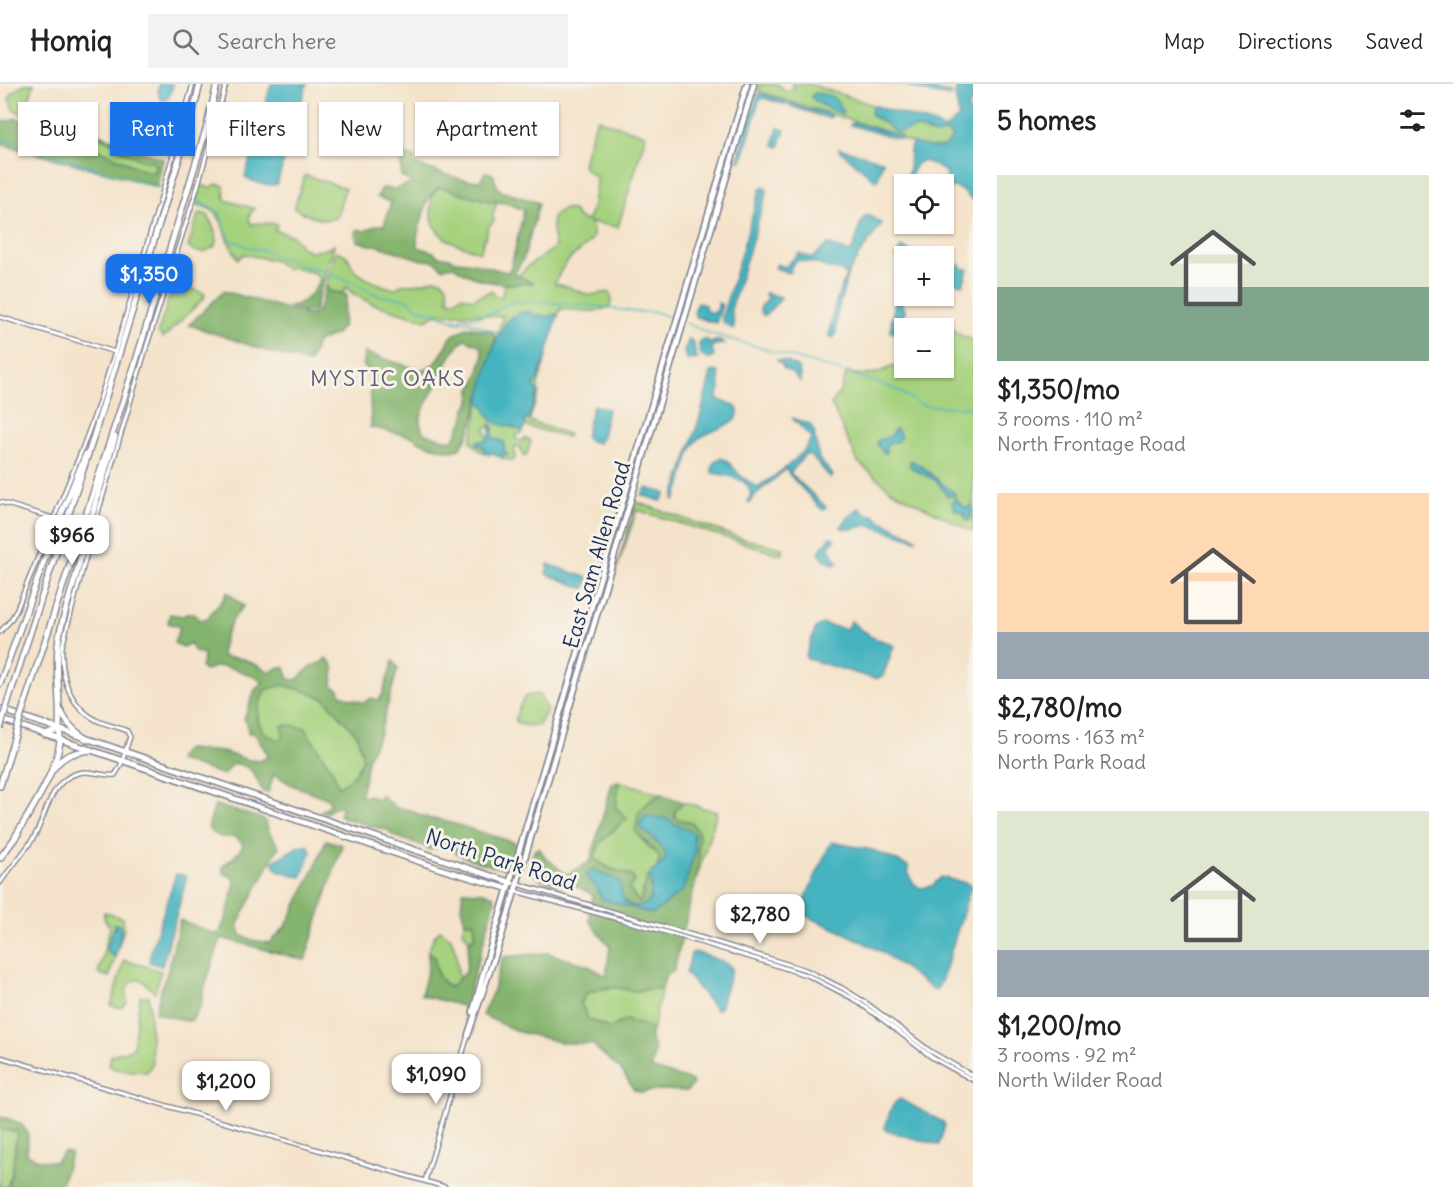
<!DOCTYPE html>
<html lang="en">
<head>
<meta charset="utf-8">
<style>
  body { margin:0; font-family:Delius,sans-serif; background:#f2f2f2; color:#222; height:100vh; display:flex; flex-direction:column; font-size:22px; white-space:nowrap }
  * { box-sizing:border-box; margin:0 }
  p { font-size:20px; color:#767676 }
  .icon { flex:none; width:33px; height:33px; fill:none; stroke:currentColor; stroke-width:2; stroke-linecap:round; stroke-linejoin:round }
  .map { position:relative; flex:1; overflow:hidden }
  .sheet { display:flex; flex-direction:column; background:#fff; width:480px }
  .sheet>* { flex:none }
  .guide { position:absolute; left:18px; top:18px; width:570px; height:54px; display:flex; gap:12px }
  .buttons { position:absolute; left:894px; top:90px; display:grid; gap:12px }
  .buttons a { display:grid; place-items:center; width:60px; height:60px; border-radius:0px; background:#fff; box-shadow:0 2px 4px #0004; font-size:30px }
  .price { position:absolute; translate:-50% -51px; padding:0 14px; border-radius:12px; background:#fff; color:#222; font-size:20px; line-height:39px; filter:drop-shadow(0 2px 3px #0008) }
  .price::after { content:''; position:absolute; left:50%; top:36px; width:18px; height:14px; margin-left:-9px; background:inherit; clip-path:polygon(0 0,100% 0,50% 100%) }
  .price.active { background:#1a73e8; color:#fff }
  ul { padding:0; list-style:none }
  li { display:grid; align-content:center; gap:12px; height:318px; padding:0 24px }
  li span { display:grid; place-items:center; height:186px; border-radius:0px; color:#555 }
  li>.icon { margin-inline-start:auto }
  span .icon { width:108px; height:108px; fill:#fffc; stroke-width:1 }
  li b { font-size:26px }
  h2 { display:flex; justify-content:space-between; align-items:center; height:72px; padding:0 24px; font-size:26px }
  .pill { padding:0 21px; border-radius:0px; background:#fff; box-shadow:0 2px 4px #0004; font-size:21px; line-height:54px }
  .pill.active { background:#1a73e8; color:#fff }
  header { display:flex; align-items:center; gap:36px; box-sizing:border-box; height:84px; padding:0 30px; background:#fff; border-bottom:2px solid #e0e0e0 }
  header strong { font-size:28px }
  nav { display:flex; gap:33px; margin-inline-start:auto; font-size:21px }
  .search { width:420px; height:54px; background:#f2f2f2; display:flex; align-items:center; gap:15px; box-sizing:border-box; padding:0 21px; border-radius:0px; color:#767676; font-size:22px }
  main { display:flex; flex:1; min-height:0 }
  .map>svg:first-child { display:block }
  .green { fill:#a6d27e; stroke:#60806e; stroke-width:1.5; fill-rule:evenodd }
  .forest { fill:#84b46d; stroke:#507266; stroke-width:1.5; fill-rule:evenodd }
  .water { fill:#45b4c0; stroke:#30728f; stroke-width:1.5 }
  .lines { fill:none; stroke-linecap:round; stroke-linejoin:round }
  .stream { stroke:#45b4c0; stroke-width:1.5 }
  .tertiary-casing { stroke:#888994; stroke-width:6 }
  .primary-casing { stroke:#888994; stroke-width:8 }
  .motorway-casing { stroke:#888994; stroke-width:8 }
  .tertiary { stroke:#fff; stroke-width:3 }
  .primary { stroke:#fff; stroke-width:4.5 }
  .motorway { stroke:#fff; stroke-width:5 }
  .motorway-bridge-casing { stroke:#888994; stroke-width:8; stroke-linecap:butt }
  .motorway-bridge { stroke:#fff; stroke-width:5 }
  .labels { text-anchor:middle; stroke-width:6; stroke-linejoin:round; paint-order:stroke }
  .street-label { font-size:21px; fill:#1b2f5e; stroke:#f7f3e8 }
  .neighbourhood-label { font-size:22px; letter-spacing:1.5px; fill:#645d76; stroke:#f7f3e8 }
</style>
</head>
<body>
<header>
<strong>Homiq</strong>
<div class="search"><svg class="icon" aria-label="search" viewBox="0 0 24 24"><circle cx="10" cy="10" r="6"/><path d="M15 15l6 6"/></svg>Search here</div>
<nav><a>Map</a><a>Directions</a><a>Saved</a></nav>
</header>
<main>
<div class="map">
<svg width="973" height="1103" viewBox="0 0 973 1103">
  <rect width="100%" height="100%" fill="#f7f3e8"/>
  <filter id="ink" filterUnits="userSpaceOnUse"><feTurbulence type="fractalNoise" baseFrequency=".0167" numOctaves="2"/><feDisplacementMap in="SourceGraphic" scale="12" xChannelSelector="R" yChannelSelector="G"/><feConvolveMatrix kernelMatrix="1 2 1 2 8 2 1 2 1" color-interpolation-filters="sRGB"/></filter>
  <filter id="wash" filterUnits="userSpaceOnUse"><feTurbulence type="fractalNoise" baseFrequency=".008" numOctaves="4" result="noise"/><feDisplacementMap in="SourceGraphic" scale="24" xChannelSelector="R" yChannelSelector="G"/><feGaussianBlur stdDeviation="1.35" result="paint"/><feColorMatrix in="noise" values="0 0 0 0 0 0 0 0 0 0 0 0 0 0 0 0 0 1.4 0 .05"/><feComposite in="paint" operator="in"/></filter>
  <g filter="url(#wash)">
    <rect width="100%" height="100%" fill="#f4e3ca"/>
    <!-- green -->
    <path class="green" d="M24,0h10l-10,31 -11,-6 -4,-10 3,-6z
      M760,0h18l7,7 10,-3 -4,-4h19l66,22 -4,1 -1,8 28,17 18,-4 18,7 13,-3 4,6 -7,9c-15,2 -30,-3 -44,-8l-1,-3 -142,-45z
      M597,35l49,16 -28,92 -29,-5c13,19 -8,25 -19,37 -7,7 -12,16 -15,25l14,3 8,4 13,4 19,-3 3,6 -2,8c-12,9 -35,3 -50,3l-2,7 -2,-2c-8,4 -15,3 -23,0 -22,-9 -31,18 -39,32l9,-30c-10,2 -20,-2 -30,-2 -12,-1 -23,1 -35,-1l-12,7 -56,-17 -18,-10 -5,-6 -4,6 -14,-2 -3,-6 10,-34c16,5 11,9 19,19 8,9 28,16 39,19 9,-6 16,-5 27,-6 5,0 9,-4 14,-4 11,-1 15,11 13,20l5,2 9,-5 11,3 18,-8 5,5 5,2 4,-14 27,-1 -14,-7 10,-10 24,-16 3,-4 -3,-15 1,-15 11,-7 9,1 5,8 9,3c6,-10 9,-31 9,-44l-8,-5 -5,-6 3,-15z
      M82,46l22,9 12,6 4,5 20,9 13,1 2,7 -2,5 -11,-2 -35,-17 -33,-9 -4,-3v-6z
      M305,91l40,13 -8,29c-12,7 -31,-2 -43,-9z
      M217,100l7,2 1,14 31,9h-3l-4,8 2,7c5,-1 22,-1 26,0l-2,6 18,6 10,12 7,3 13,-1 11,-5 -11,37 -9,-9 -22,-6 -6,2 -10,-8 -32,-7 -6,5 -11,-20 -6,-18 -5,-8 -8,-5 -14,-4 6,-19 10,3z
      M440,103l52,15h5l-4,12 1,7 -5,5 -9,26c-25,-8 -50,-13 -49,-45 0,-9 1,-15 9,-20z
      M201,129l7,2c2,6 9,19 9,25 0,4 -2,6 -5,8 -9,6 -16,5 -24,-1l10,-32z
      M174,199l30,10 1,4 -42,41 -5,-6z
      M952,245l10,7 11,4v165l-5,4c-6,-3 -9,-5 -14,-11l13,22h3v-6l3,-2v20l-82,-42 -33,-28 -27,-58 10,-14 6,-18c24,7 32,0 54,-9l3,-4v9h40v-36zM911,377l10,5 34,28 -8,2 -10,-15 -23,-11z
      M543,280h1l-6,22 1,7 -10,28 39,13 -1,3 -42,-11v-6l4,-3 6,-29 -1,-2z
      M479,318l4,2c3,4 4,10 7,14 9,10 22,6 33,14l-2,2h-4l-2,5 8,2 2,-3 6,3 -4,13 -3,2 -4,-9 -5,-1v12l-2,3 -12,-3 -1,-2 8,-1 -4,-3 1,-9 -2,-2 -11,-3 1,-9 -3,-4 2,4 -3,-3 -4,3 3,10 -3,2h-7l-1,2 7,6 1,4 -5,-2 -9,-9z
      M636,418l104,36 42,10v7l-145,-45 -23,67z
      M282,601l17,4 25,9 33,37 6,24c-7,13 -11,22 -25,27l-5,-15 -23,-34 -4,-9 -25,-2 3,9 -4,5c-28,-7 -25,-29 -15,-50z
      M539,610l8,17 -9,15 -15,-1 -7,-3c-1,-8 5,-20 10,-26z
      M619,697l42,13 -11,7 -8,39 18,17 -4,15 -13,17 -3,15 -11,-15 2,-14 -20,-6 -17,-10 6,-16 26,-25 -10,-10z
      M683,718l34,10 -19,62 1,-22 -24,-34v-7z
      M104,828l19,6 1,11 -15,48 -11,-4 7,-26h1c1,6 4,6 8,9 3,-5 6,-13 6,-19 0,-3 0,-6 1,-8l-2,-4 -5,-1c1,6 -4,15 -6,21l-3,1 5,-19 -6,-9z
      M470,837l4,1 1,7 -1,9 -5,2 -7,-10 3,-8z
      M440,846l11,8 5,15 3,26 -8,9c-14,-10 -15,-14 -16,-31l-7,-6 7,-16z
      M124,876l37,11 -6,22c-4,-3 -7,-8 -11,-11 -8,-6 -17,1 -18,11 0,1 1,9 1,10l-6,5 -10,-2z
      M612,903l23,4 27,-3 -9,40 -11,-3 -33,3 -21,-9 -7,-16 7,-11z
      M140,912h9l3,68 -5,8 -29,-2 -9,-4 2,-11 12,-3 10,-4z
      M0,1046l17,1 -5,42 -5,14h-7z"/>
    <!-- forest -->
    <path class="forest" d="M16,34l6,2 -2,11 29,9 9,-20 67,23 5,5 33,11 -6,27 -157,-42v-23h7zM82,46l22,9 12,6 4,5 20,9 9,2 4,-1 2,7 -2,5 -11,-2 -35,-17 -33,-9 -4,-3v-6z
      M406,70l8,3 2,8 45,14 19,2 5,-9 8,2 4,12 4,5 38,12 -15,54 -9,16 3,3 16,7c-9,0 -20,1 -29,1 -16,-1 -39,-7 -51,-18l-12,2 -7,-7 -13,-1 -46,-15h-7l-12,-4 -2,-8 2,-4 8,2 12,-6h7l7,-23 -14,-5 5,-9 13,1 11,-4 7,-1 -12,-8v-18zM440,103l52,15c12,-1 21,4 32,8l-13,57 -3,5c-18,-3 -35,-12 -54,-11 -6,-7 -16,-1 -20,-9l-16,-5 -1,-10 10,-36 9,-12z
      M320,196l3,2 -8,27c-7,6 -18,0 -26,-2 17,-5 23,-12 31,-27z
      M326,201l3,6 18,4 -3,15 -1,16 -8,9 -17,6 -9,22 -39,-11 -81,-27 35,-34 84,24c14,-1 14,-17 18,-30z
      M471,243l21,5 3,4v5l-20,74 -7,21 -9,13 -7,2 -18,-4 -14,-5 -7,-5 -43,-10 1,-4 -2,-53 -5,-3 -1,-7 2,-7 52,16c14,2 22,-10 29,-22 0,-1 3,-8 4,-8 5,-7 13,-10 21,-12zM465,255l16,7 2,10 -5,19 -7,15 -1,12 -5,8 -1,11 -4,5 -5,11 -4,4 -28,-8c0,-1 -3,-10 -3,-10 -1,-7 12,-33 17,-37 1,-13 18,-39 28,-47z
      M227,508l17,14c-14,13 -19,29 -23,47l3,4 20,2 26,13 10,-5 5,1 4,11 7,1 16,-14 9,-3 5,-5c12,10 7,14 6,28l7,3 2,6 23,8 6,-5 9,2 4,-7 10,-32 5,7 -18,65 -13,27 -3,22 -4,14 5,1 4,-2 7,4 5,-4 15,13 10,1 9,3 4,3 12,4h7l78,24 -7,26c-8,1 -45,-10 -52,-16 -4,-2 -4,-3 -6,-7l-7,-1 -15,5 -5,-4 -30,-10 -6,-6 -10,-2 -34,-10 -5,-3 3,-8 -5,-1 -11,7 -5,-2 9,-7 -1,-5 -37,-14 -18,-11 -6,19 -5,-1c-8,-17 -10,-26 -30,-29l-10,12 -45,-15 4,-8 6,-3 35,3 25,8 12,1 9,-5 -15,-23h-6l-1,-10 -3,-4 11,-29 8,-8c-11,-7 -35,-18 -49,-15 -3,1 -6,3 -9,4l-4,-4 4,-13 -10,-2 -5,-9 -7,4 -9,-4 6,-16 -12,-4 2,-9 13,2 6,-3 7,2 4,5 8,-2c6,-11 16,-15 19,-26zM282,601l17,4 25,9 33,37 6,24c-7,12 -12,23 -25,27l-5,-15 -23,-34 -4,-9 -17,-3 -8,1 3,9 -4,5c-28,-7 -25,-29 -15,-50z
      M619,697l-3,27 11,10 -27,25 -6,16 17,10 19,6 5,5 -6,9 11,14 7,-25 9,-6 4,-15 -25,-26 4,-20 11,-10 11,-7 22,8 -8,9v7l17,5 7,10 -1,41 -7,25 -17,72 -8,3 -4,14 -27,3 -23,-4 -24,5 -7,11 7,16 21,9 17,-8 27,8 -3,10 5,12 -4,18 41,13 1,3 -6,7 -25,-1 -21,2 -7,-2 -12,-19 -24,-21 -5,-6 -29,-1 -45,-11 -37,-17 9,-19 12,-39 45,-4 39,12 19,11 4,-29 -21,-27 4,-25 -19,-10 -15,1 -18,-6 -13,-10 6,-19 5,-3 7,10 21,17 23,-13 22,-79z
      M215,721l49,14 6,15 9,12 -41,78 3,11 11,5 17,3 17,-17 29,-59 11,-27 16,5 -37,115 -84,-22 -17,51 -3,16 -9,15 -5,1 -32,-8 6,-23 6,-17 13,-53 34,14h5l8,-19 8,-33 -4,-6 -7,-2 -2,-7c7,-6 19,-14 21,-22 -8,-13 -11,-6 -22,-8 -5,-1 -10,-6 -13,-9z
      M463,807l21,1 10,4 1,5 -27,96 4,12 -51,-14 7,-26v-18l7,6c1,17 2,21 15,31l16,-17 3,-31 5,-2 1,-9 -1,-7h-9l-4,-15z
      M0,1032l20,7 8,10 -1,21 12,6 16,2 9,-10 7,1 -11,34h-53l5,-14 5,-42 -17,-1z"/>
    <!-- water -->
    <path class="water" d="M159,0h14l-3,11 -4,5h-4c-5,-4 -4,-10 -3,-16z
      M271,0h36l-29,96 -1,4c-9,3 -25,-2 -32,-7z
      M902,0h9l33,8 7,1 1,2 -2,2 -17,-3z
      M957,0h15l1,16 -6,10 6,3v87c-11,-6 -14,-19 -29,-9v-7h-2l5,-10c-5,-5 -10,-8 -17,-11 -16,-7 -18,10 -21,21h-4l4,-15 1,-20 2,-6 22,5 11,-1 7,-9 -4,-6 -12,3 -19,-7 -18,4 -6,-1 -7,-7 -15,-9 1,-8 4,-1 59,18 8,5 6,-3 10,-9 -4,-22z
      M814,9c17,1 22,3 29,19l-1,2c-11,-4 -22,-8 -31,-17z
      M758,10h5l26,9 -2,2 -25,-7 -3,3 -15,53 -4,7 -2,-1 10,-42 5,-9z
      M791,19l16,6 23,5 1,3 -2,1 -13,-3 -1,-1 -25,-8z
      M854,38l47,14v3l-10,-2 -41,-12z
      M778,44l7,2 -6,17 -5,-2 1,-8z
      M839,64l44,13 -6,20h-1l-37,-31z
      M763,103l3,1 1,4 -36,117 3,16 -1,4 -10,-7 -1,-5 38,-127z
      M865,132h5l12,8 -23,31 -12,21 -10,39 -1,18 -3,5 -4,-1c1,-22 10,-43 17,-63l-7,-4 -9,-1 -12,-5 -20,-4 -6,5 -2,8 -15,-5 2,-4 8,3 14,-14 13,5 16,-14 20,8 4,-2c7,-12 4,-23 13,-34z
      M901,163l21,9h-18v6l-8,-6z
      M960,181l3,4h5l-5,16 -19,-5v-12z
      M904,201v10l-3,9 4,5v4l-8,10 -2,10 -5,-1c1,-17 5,-32 14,-47z
      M766,209l15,4v2l-16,16h-2l-3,-5 2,-6 3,-1 3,-4 -3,-4z
      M697,218l8,3 1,6 7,2 5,-4v-6l4,2 -6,18 -20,-6 -2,-4z
      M524,228l8,1 6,4 3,-2 9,2 4,-3 4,2 -14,48c-5,6 -4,16 -10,22l4,6 -9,25 -4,3v6l-2,6c-11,-8 -24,-4 -33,-14 -3,-4 -4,-10 -7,-14l-4,-2c6,-22 15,-76 36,-87 3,-2 6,-2 9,-3z
      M689,255l5,4 1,11 3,5 -9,1 -4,-4 -1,-5z
      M702,256h5l3,3 8,-3 6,4 -10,1 -2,3 2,9c-11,5 -15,-4 -15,-14z
      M777,276l11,2 10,6 2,6v7l-8,-8 -9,-5 -1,-3 -5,-4z
      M715,287l4,2 1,15 -3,10 2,2c6,2 18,4 19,11 2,14 -31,20 -40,28 -12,12 -14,45 -23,61l-2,-1 28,-85 10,-42z
      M593,321l15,4 -7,31 -3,3 -10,-3 -3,-3z
      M792,334l18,6 4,7 5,28 14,16 -2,3 -21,-23h-5l-14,17v2l35,33 -2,3 -4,-2 -31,-34 -1,-3 -3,-1 -30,25 -5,8 -2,-1c1,-2 3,-8 2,-10 -2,-15 -27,-17 -38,-19 0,-8 1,-13 9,-15l5,2 15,16 16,11c13,-7 53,-35 54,-50z
      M491,340l2,3 -1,11 12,4v10l3,1 1,2 -12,1 -1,-3h-4l-1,2 -5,-2 -1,-5 -8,-5 2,-2h7c6,-5 6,-11 6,-17z
      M895,345l3,1 3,7 -4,5h-6l-5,4v7l-3,-1 -6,-8v-3l14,-5z
      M910,376l11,6 34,28 -2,2h-6l-10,-15 -27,-14z
      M646,404l20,5 -5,8 -19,-6z
      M955,414h1c3,6 6,9 12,10l5,-3v7l-3,2v6l-3,1 -3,-8 -9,-3 -3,-7z
      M858,424l3,1 1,3 12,4 9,6 33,16v2l-48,-15 -17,4 -10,-1 3,-6z
      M830,453l4,1v3l-6,6 10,15 -3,3 -11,-6 -5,-6 4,-8 3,-2z
      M548,480l40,14 -3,11 -39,-15z
      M851,537l10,9 7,3 1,3 22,8 3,2 -11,30 -8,3 -68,-20 -1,-4 10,-28 7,-3 23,5z
      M645,731c8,3 17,2 25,5l2,3 17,7 5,4v12l2,2 -13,42 -30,24 -51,-15 -7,-14 -9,-9 2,-4 4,-3 28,12c1,6 1,14 4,19 6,9 24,9 27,-3 1,-5 -1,-17 -1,-24l14,-11 2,-7c-5,-12 -18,-20 -27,-29z
      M831,758l42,8 35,16c0,11 3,16 12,22l12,-2 9,-9 26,6 4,3 -26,85 -5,13 -5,7 -53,-39 -33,-17 -47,-21 -3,-2z
      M306,761l3,1 2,7 -10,24 -21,-6 -5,-3 -1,-7 23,-14z
      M176,790l7,1 3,2v4l-24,85 -13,-4 2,-12z
      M114,840l5,1c4,9 0,22 -5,31 -4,-2 -7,-3 -8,-8l-1,-1v-1l3,-1 2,-8 5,-9z
      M694,868c13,4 28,7 38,16l-12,40 -2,1h-3l-29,-36 5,-19z
      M900,1015l43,23 2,3 -6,20 -52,-14 -2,-3c3,-9 5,-24 15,-29z"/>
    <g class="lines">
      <!-- stream -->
      <path class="stream" d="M0,54l158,50
        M196,116l23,12 5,16 7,13 6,1 16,7 11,1 7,5 19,5 11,6 14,2 11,4
        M330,190l31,12 9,6 10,4 26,3 13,9 25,9 13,5h11l32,11
        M452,236l29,-4 15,-5 11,-7 7,-2 17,-1 64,5 41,6h19l18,6
        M686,239l20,9 137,40
        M846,289h1
        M850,290l45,15 25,15 6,2 40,1 7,4"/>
    </g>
  </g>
  <g filter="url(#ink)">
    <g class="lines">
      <!-- tertiary casing -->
      <g class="tertiary-casing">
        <path id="tertiary" d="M0,233l115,35
          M0,418l53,16
          M0,548l10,-11 6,-10 65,-159 14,-38 20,-62 47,-158 31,-110
          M0,799c11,-16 24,-30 34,-46 13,-22 15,-56 44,-64 14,-4 24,4 37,2l5,-8 10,-30 -3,-6c-10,-5 -22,-6 -31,-11 -28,-15 -35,-45 -34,-73l31,-117 54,-185 49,-153 30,-108
          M518,800l201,59 87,27 36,18 23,14 65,49 43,25
          M515,807l144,39 107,32 43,14 43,22 26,18 55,42 40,22
          M0,973l445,130
          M425,1097l43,-146"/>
      </g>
      <!-- primary casing -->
      <g class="primary-casing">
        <path id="primary" d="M0,625l512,174
          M0,635l444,151 65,19
          M473,928l16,-60 258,-868
          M468,951l33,-97 253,-854"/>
      </g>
      <!-- motorway casing -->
      <g class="motorway-casing">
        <path id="motorway" d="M0,600l58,-162 28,-68
          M8,617l83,-256 100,-325 9,-36
          M24,622l111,-342 72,-238 10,-42
          M61,627c6,14 15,21 27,29
          M45,651l14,-5
          M54,684c9,-13 21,-16 37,-18
          M0,702l14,-47
          M15,753c17,-28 40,-63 45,-95 1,-5 -1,-9 -1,-14 2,-30 -5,-61 0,-91 4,-20 10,-39 16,-58 12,-48 26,-95 40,-142
          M0,774l18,-24"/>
      </g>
      <!-- tertiary -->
      <use href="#tertiary" class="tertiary"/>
      <!-- primary -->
      <use href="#primary" class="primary"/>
      <!-- motorway -->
      <use href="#motorway" class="motorway"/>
      <!-- motorway-bridge casing -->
      <g class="motorway-bridge-casing">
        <path id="motorway-bridge" d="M0,645l8,-28
          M14,655l10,-33"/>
      </g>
      <!-- motorway-bridge -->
      <use href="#motorway-bridge" class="motorway-bridge"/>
    </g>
  </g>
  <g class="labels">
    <!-- street labels -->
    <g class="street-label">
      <text transform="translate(597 471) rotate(-74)" y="7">East Sam Allen Road</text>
      <text transform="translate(501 776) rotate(18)" y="7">North Park Road</text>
    </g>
    <!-- neighbourhood labels -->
    <g class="neighbourhood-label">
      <text x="388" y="302">MYSTIC OAKS</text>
    </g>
  </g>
</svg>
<div class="buttons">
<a><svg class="icon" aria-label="locate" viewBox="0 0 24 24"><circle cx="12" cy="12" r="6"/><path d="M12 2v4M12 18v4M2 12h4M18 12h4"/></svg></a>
<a>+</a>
<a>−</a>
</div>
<b class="price active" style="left:149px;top:221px">$1,350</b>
<b class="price" style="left:72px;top:482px">$966</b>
<b class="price" style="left:760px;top:861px">$2,780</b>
<b class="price" style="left:436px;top:1021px">$1,090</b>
<b class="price" style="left:226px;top:1028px">$1,200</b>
<div class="guide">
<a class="pill">Buy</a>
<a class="pill active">Rent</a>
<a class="pill">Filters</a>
<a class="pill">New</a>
<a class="pill">Apartment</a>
</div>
</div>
<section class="sheet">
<h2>5 homes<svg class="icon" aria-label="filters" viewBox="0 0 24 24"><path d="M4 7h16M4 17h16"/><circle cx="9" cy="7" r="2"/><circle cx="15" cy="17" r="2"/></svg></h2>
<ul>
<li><span style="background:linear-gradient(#dfe7d0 60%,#7fa58c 0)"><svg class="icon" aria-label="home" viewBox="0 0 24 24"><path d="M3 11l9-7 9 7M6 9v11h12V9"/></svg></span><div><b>$1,350/mo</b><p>3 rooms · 110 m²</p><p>North Frontage Road</p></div></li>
<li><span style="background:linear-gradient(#ffd9b3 75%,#9aa5b1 0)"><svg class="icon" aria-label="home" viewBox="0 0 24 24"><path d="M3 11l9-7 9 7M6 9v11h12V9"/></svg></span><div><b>$2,780/mo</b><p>5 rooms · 163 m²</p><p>North Park Road</p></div></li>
<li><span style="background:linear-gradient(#dfe7d0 75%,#9aa5b1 0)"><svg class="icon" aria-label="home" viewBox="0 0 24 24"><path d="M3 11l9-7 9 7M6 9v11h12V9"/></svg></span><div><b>$1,200/mo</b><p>3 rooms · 92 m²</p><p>North Wilder Road</p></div></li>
</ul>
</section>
</main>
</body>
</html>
